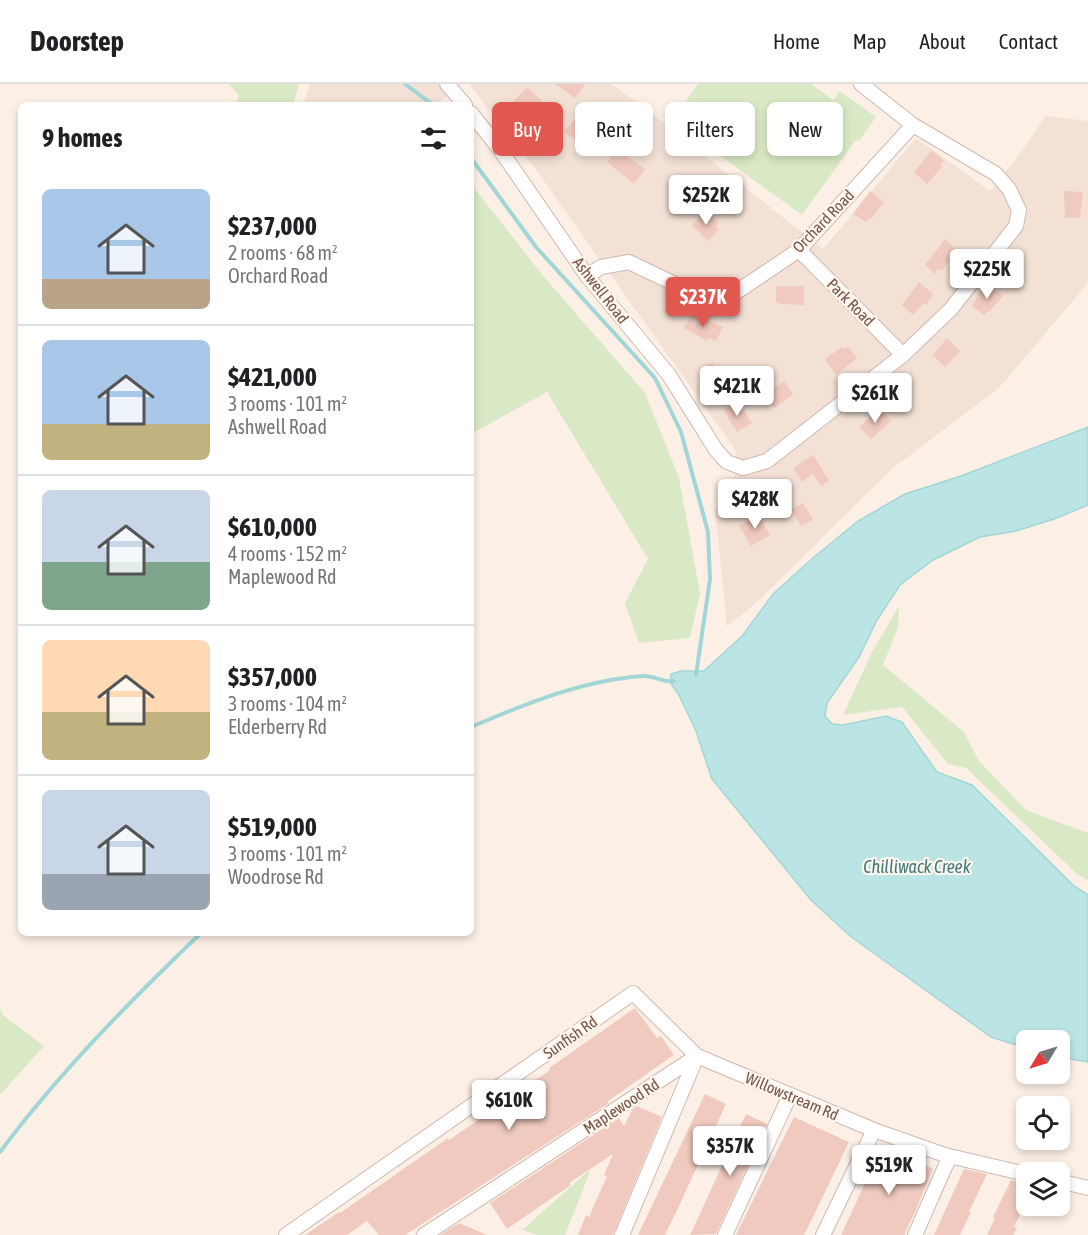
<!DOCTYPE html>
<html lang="en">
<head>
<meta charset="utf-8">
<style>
  body { margin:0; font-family:"Asap Condensed",sans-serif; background:#f6f6f6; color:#202124; height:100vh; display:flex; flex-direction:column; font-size:22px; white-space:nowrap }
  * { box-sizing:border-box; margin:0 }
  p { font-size:20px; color:#757577 }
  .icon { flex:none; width:33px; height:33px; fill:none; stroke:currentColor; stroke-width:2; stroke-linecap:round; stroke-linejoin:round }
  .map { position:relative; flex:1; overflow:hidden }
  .side { position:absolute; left:18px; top:18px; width:456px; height:834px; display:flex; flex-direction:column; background:#fff; border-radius:9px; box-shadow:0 3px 9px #0003 }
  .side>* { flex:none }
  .hud { position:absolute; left:492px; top:18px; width:506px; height:54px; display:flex; gap:12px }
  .needle { width:39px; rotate:232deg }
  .fabs { position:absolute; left:1016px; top:946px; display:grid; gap:12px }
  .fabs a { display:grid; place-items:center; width:54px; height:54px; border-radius:9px; background:#fff; box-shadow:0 3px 9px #0003; font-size:30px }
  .price { position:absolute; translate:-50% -51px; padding:0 14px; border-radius:6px; background:#fff; color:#222; font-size:20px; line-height:39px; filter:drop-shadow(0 2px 3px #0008) }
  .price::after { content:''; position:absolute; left:50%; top:36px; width:18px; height:14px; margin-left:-9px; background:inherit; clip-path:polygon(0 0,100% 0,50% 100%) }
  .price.on { background:#e15850; color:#fff }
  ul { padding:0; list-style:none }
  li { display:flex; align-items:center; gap:18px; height:150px; padding:0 24px }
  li+li { border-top:2px solid #e0e0e0 }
  li span { display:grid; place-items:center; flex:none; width:168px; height:120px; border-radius:9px; color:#555 }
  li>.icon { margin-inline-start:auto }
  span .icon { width:72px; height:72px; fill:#fffc; stroke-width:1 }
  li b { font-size:26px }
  h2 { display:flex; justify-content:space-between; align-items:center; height:72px; padding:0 24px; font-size:26px }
  .tag { padding:0 21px; border-radius:9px; background:#fff; box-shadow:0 3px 9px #0003; font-size:21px; line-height:54px }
  .tag.on { background:#e15850; color:#fff }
  header { display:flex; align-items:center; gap:36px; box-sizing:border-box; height:84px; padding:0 30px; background:#fff; border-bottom:2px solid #e0e0e0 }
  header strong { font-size:28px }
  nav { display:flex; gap:33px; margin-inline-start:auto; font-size:21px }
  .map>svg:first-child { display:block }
  .residential { fill:#f3e1d5 }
  .green { fill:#d9e9c5 }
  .water { fill:#bbe5e4; stroke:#a2d6d6; stroke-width:1.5 }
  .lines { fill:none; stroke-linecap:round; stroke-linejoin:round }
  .stream { stroke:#a2d6d6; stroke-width:4 }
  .building { fill:#f0cabf }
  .street-casing { stroke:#cfb8b0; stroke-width:16 }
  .street { stroke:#fff; stroke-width:14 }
  .labels { text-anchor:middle; stroke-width:4.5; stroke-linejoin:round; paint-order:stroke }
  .street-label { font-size:16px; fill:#74544c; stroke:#fef5ed }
  .water-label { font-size:18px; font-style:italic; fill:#407979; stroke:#fef5ed }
</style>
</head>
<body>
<header>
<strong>Doorstep</strong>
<nav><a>Home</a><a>Map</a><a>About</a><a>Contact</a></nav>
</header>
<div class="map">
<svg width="1088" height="1151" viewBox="0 0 1088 1151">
  <rect width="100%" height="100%" fill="#fcf0e6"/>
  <!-- residential -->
  <path class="residential" d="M310,0h151l-25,21h-133z
    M469,0h142l36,26 176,139 93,-111 74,53 23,-28 33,-47 42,5v162l-89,105 -107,81 -133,131 -32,27 -12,-117 19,-30 2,-29 -197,-277z"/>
  <!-- green -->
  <path class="green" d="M229,0h70l-6,21h-57l3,-9z
    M698,0h113l22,16 7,-9 36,26 -17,24 -3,-1 -54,75 -130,-94z
    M471,100l74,94 100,115 34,85 21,115 -10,45 -51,5 -14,-40 23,-44 -101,-167 -76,42z
    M899,522l-1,21 -15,38 81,67 15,29 47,49 62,23v47l-10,-5 -112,-107 -18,-4 -46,-57 -59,8 29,-63z
    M0,924l3,7 41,31 -44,49z
    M591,1085l-26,66h-27l-16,-5z"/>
  <!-- water -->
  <path class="water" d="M1088,343v78l-34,14 -38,12 -36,6 -47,23 -33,25 -23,35 -18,37 -32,46 -2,13 7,8 11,1 43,-9 16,6 35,50 35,13 101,100 15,10v167l-29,-5v-16h-33v7l-35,-11 -141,-101 -39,-36 -99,-121 -16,-48 -17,-36 -9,-13 1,-8 10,-3h23l39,-36 30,-41 40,-36 45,-37 47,-27 56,-18z"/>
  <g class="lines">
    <!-- stream -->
    <path class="stream" d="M405,0l28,21
      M471,74l65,89 119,131 26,54 27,100 2,47 -14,96
      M471,643c54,-23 112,-47 172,-51 10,-1 21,7 31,5
      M0,1068c59,-79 130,-151 201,-219"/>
  </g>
  <!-- building -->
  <path class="building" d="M555,0h30l-10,14z
    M527,3l18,17 -19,20 -18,-17z
    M579,31l9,8 -3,4 3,3 -10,12 -14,-11z
    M617,65l28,20 -11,15 -27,-22z
    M932,66l12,11 -4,4 2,2 -15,17 -13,-12z
    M870,107l14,11 -13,17 -2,-1 -3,4 -13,-8z
    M1064,107l19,1 -3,26h-15z
    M703,129l6,6 3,-3 7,8 -3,2 3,3 -11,12 -16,-16z
    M945,155l13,12 -17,20 -3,-2 -3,5 -10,-9z
    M919,198l14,12 -7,11 -2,-2 -11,12 -11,-10z
    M988,200l15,12 -14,16 -1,-1 -4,4 -12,-9 7,-13z
    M776,202h28v19l-23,-1 -5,-2z
    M692,229l31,14 -7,14 -8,-3 -1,3 -23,-13z
    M947,254l13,13 -15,16 -12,-12z
    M848,262l9,12 -21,17 -11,-16 17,-12 2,2z
    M709,280h4l2,4 2,-2 10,16 -16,11 -11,-19v-4z
    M784,297l9,13 -19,14 -9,-13z
    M737,317l15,22 -15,9 -14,-22z
    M880,324l11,13 -20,18 -12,-12z
    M813,371l16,25 -8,6 -8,-12 -11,8 -9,-14z
    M768,400l8,13 -21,12 -7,-13z
    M803,419l10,17 -12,6 -10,-16z
    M758,430l12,21 -19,11 -12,-20z
    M635,924l22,30 4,-2 13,19 -66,46 1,2 -204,132h-26l-12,-14 -20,14h-42l34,-23 1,1 108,-75 1,2 56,-38 45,-32 -1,-2z
    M705,1010l21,10 -47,102 -14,29h-27z
    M637,1022l25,11 -49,118h-35l8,-20 3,2 18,-41 -3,-1 9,-21 -44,29 2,2 -64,44 -17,-26 129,-85 5,8 8,-16z
    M746,1030l21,10 -51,110 -26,1z
    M794,1033l55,25 -36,75 -9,18h-68z
    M883,1060l50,25 -18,43 -11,23h-63z
    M964,1085l23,5 -18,38h2l-11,23h-26z
    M1011,1096l15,3v20l-12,24 3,1 -4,7h-26l8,-17 -2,-1z
    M459,1139l28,12h-47z"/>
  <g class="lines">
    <!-- street casing -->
    <g class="street-casing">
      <path id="street" d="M447,0l18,21
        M471,29l30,38 86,125 82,99 47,75 11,12 16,6 24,-7 136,-106 48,-46 65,-83 3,-16 -10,-21 -13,-15 -83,-49 -52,-41
        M799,166l104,105
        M587,192l14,-9 28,-5 79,38 21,-3 70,-47 114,-125
        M1059,1097l29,7
        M286,1151l347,-242 64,63 177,74 71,25 81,19
        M424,1151l273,-179
        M622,1151l75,-179
        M725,1151l65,-140
        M823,1151l51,-105
        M915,1151l30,-68 3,-6 -3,-6"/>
    </g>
    <!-- street -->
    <use href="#street" class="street"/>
  </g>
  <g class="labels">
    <!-- street labels -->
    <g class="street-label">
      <text transform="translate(823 137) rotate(-46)" y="6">Orchard Road</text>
      <text transform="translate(601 206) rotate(52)" y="6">Ashwell Road</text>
      <text transform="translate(851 218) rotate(45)" y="6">Park Road</text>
      <text transform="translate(570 953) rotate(-35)" y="6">Sunfish Rd</text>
      <text transform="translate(792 1012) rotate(23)" y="6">Willowstream Rd</text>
      <text transform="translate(621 1022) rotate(-33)" y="6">Maplewood Rd</text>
    </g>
    <!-- water labels -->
    <g class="water-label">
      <text x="917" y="789">Chilliwack Creek</text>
    </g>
  </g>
</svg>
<div class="fabs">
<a><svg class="needle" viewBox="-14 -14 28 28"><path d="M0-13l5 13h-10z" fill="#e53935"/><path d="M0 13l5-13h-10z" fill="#757577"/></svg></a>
<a><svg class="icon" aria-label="locate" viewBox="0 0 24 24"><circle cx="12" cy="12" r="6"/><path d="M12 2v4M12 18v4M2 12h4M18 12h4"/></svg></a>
<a><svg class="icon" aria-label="layers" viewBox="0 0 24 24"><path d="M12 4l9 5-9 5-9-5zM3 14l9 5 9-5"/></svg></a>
</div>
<b class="price" style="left:706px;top:142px">$252K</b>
<b class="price" style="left:987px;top:216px">$225K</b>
<b class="price on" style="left:703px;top:244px">$237K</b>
<b class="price" style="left:737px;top:333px">$421K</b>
<b class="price" style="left:875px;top:340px">$261K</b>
<b class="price" style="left:755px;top:446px">$428K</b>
<b class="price" style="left:509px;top:1047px">$610K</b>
<b class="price" style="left:730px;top:1093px">$357K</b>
<b class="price" style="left:889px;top:1112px">$519K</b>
<div class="hud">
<a class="tag on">Buy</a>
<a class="tag">Rent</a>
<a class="tag">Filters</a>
<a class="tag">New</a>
</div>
<section class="side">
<h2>9 homes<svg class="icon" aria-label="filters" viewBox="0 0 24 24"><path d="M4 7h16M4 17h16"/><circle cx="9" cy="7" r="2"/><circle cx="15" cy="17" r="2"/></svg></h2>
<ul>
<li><span style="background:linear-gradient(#a9c7e8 75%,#b9a48a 0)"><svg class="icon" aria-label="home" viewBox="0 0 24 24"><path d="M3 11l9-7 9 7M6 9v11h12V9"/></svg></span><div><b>$237,000</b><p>2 rooms · 68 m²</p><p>Orchard Road</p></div></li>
<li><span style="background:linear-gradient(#a9c7e8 70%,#c2b280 0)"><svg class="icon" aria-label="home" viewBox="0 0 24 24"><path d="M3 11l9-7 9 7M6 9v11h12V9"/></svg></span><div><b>$421,000</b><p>3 rooms · 101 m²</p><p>Ashwell Road</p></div></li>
<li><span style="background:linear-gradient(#c9d6e8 60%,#7fa58c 0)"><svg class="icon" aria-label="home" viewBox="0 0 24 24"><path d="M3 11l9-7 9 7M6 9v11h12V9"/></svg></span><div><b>$610,000</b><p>4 rooms · 152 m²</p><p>Maplewood Rd</p></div></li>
<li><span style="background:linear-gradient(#ffd9b3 60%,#c2b280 0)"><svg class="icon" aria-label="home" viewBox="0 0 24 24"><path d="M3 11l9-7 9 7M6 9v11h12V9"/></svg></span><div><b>$357,000</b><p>3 rooms · 104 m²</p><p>Elderberry Rd</p></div></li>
<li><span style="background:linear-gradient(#c9d6e8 70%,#9aa5b1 0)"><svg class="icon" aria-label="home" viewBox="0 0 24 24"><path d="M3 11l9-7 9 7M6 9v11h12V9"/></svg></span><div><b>$519,000</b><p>3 rooms · 101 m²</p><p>Woodrose Rd</p></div></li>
</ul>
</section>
</div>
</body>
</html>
